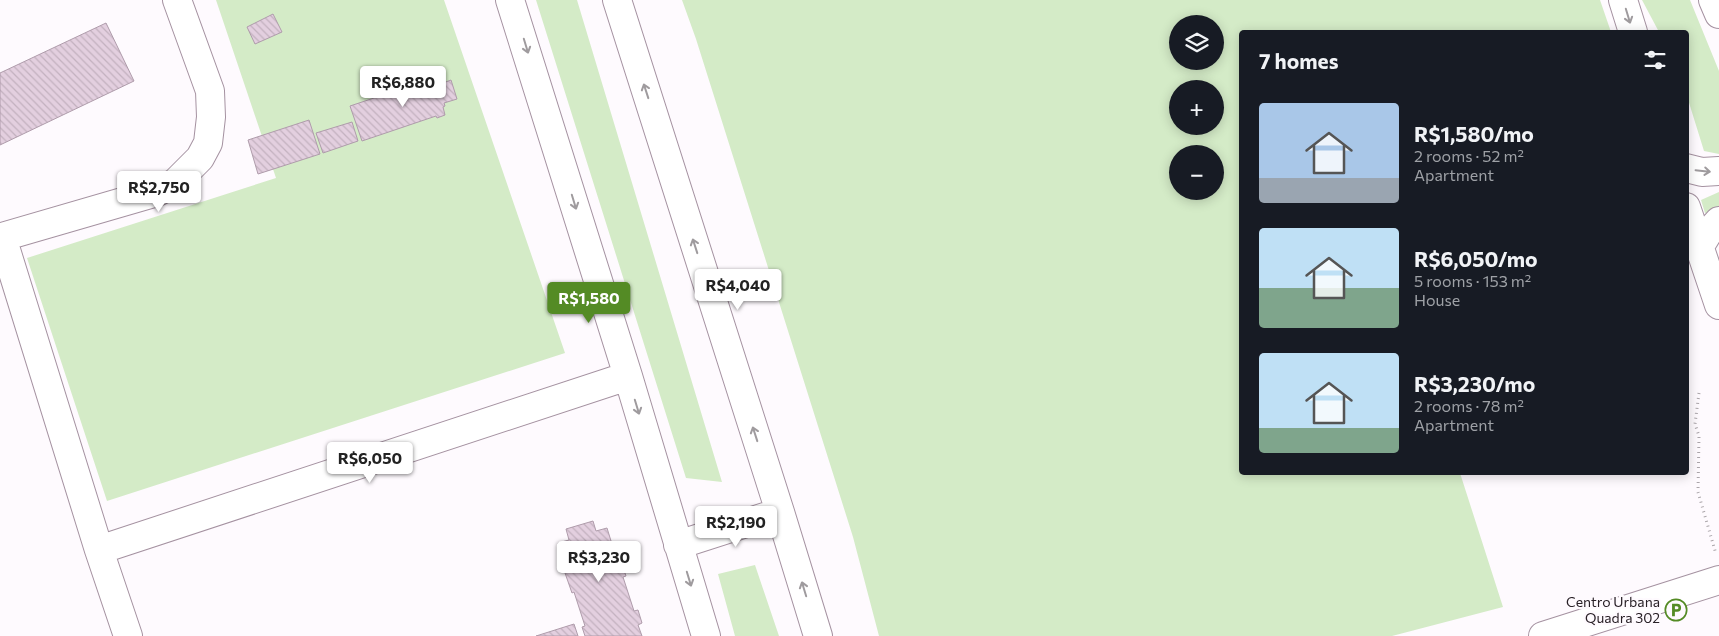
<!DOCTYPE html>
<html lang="en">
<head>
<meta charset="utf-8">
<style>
  body { margin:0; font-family:Commissioner,sans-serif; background:#242831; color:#f1f3f6; height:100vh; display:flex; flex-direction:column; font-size:19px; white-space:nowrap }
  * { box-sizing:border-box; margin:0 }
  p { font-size:16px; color:#9ea1a6 }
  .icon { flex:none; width:28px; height:28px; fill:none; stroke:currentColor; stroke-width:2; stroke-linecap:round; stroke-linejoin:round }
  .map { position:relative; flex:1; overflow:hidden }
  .details { position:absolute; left:1239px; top:30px; width:450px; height:445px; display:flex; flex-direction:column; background:#171b24; border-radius:5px; box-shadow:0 2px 12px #0003 }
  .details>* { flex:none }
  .tools { position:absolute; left:1169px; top:15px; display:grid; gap:10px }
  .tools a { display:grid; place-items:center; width:55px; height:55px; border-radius:50%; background:#171b24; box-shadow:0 2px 12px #0003; font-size:25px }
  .price { position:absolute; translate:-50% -42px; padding:0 11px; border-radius:5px; background:#fff; color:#222; font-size:16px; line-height:32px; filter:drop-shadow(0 1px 2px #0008) }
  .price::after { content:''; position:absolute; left:50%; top:30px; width:15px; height:11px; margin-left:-8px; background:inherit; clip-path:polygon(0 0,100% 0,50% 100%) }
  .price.active { background:#548b25; color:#fff }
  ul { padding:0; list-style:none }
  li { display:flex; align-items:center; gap:15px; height:125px; padding:0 20px }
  li span { display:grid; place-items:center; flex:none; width:140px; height:100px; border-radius:5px; color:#555 }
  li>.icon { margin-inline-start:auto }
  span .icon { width:60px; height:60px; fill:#fffc; stroke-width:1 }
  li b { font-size:21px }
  h2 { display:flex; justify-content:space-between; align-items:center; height:60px; padding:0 20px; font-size:21px }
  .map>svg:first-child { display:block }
  .grass { fill:#d4ebc7; fill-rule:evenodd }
  .building { fill:url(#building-back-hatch); stroke:#af9cab }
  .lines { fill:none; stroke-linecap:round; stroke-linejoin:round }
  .minor-casing { stroke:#a592a1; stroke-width:30 }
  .path { stroke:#aba6aa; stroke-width:3; stroke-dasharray:1 4; stroke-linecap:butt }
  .minor { stroke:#fff; stroke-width:28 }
  .oneway { stroke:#9f9b9e }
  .labels { text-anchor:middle; stroke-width:4.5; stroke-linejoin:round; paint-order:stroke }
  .poi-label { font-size:14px; fill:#292127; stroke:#fefafe; text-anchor:end }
</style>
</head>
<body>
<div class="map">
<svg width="1719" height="636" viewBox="0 0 1719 636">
  <defs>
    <pattern id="building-back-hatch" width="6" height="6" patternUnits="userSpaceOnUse" patternTransform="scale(1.25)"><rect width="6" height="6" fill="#e3cfdf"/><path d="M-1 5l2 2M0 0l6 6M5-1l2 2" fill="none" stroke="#c3b1bf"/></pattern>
  </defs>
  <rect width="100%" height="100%" fill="#fefafe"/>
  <!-- grass -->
  <path class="grass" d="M216,0h228l121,353 -458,148 -80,-243 249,-80z
    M536,0h41l145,482 -36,-4z
    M682,0h918l11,32h-370v440l219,1 43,134 -111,29h-513l-26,-99 -157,-498zM1178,24h37v37h-37zM1178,89h37v37h-37zM1178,154h37v37h-37z
    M1642,0h48l29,71v83l-15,-3 -18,-58v-61h-27z
    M1719,192v18l-6,2 -8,1 -4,-13z
    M755,565l24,71h-44l-17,-62z"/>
  <!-- building -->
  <path class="building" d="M273,14l9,18 -27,12 -8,-17z
    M106,23l28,58 -134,64v-72z
    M440,76l3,7 8,-3 6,19 -13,4 1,3 -2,1 2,8 -8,3 -1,-2 -74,25 -12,-35z
    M309,120l11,34 -62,20 -10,-34z
    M352,122l6,19 -35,12 -7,-20z
    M593,521l3,10 11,-3 9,29 3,-1 7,20 -3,1 11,34 4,-1 4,13 -4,2 4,11h-57l-3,-9 3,-1 -11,-34 -2,1 -7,-20 2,-1 -9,-29 11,-3 -3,-11z
    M574,624l4,12h-42z"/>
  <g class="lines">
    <!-- minor casing -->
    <g class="minor-casing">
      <path id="minor" d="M510,0l118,376 78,260
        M617,0l163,512 38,124
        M1623,0l10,32
        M1713,0l6,14
        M1686,168l16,4 17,-1
        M1686,207l33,98
        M0,237h2l97,313 29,86
        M2,237l155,-45 18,-9 25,-25 8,-15 3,-26 -1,-26 -33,-91
        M1700,246l8,-13 11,-12
        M678,545l102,-33
        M99,550l529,-174
        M1543,636l176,-56"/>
    </g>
    <!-- path -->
    <path class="path" d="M1699,393l-4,31 4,12 -1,56 18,62"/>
    <!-- minor -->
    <use href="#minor" class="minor"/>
  </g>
  <!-- one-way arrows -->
  <defs><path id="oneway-shaft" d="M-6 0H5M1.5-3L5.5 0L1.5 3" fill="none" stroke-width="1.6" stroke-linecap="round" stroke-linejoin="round" transform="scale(1.25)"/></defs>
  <g class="oneway">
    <use href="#oneway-shaft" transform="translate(1628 16) rotate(73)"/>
    <use href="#oneway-shaft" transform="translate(526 46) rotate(73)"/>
    <use href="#oneway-shaft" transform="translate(646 91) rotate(-108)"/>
    <use href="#oneway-shaft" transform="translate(1703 171) rotate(6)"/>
    <use href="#oneway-shaft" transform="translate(574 202) rotate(73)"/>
    <use href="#oneway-shaft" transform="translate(695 246) rotate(-108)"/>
    <use href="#oneway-shaft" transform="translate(637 407) rotate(73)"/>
    <use href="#oneway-shaft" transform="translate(755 434) rotate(-108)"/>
    <use href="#oneway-shaft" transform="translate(689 579) rotate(73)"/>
    <use href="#oneway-shaft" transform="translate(804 589) rotate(-107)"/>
  </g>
  <!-- icons -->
  <defs>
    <g id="parking-ring" transform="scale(1.125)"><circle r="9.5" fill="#fefafe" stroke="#548b25" stroke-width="1.5"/><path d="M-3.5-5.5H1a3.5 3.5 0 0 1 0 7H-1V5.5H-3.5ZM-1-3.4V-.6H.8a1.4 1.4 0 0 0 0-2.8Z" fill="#548b25"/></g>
  </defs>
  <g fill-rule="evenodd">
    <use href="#parking-ring" x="1676" y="610"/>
  </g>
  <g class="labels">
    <!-- poi labels -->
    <g class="poi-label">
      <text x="1660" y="607">Centro Urbana<tspan x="1660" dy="16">Quadra 302</tspan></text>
    </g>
  </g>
</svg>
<div class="tools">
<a><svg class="icon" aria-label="layers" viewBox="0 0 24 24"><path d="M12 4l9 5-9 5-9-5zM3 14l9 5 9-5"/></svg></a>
<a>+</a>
<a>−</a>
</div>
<b class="price" style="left:403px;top:108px">R$6,880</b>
<b class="price" style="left:159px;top:213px">R$2,750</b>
<b class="price" style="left:738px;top:311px">R$4,040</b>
<b class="price active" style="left:589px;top:324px">R$1,580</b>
<b class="price" style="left:370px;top:484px">R$6,050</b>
<b class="price" style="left:736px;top:548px">R$2,190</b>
<b class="price" style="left:599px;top:583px">R$3,230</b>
<section class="details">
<h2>7 homes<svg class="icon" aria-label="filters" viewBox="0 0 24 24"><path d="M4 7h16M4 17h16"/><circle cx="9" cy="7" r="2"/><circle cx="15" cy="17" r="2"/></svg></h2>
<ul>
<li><span style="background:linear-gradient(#a9c7e8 75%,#9aa5b1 0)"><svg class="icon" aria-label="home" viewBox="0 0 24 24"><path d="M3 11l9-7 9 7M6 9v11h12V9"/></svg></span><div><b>R$1,580/mo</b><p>2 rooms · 52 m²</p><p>Apartment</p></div></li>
<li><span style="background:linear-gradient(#bfe0f5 60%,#7fa58c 0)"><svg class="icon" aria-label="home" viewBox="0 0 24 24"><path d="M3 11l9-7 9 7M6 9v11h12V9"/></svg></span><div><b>R$6,050/mo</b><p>5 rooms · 153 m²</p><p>House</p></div></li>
<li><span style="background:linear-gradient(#bfe0f5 75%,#7fa58c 0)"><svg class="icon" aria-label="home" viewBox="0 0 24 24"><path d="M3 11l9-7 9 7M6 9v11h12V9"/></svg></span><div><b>R$3,230/mo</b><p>2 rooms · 78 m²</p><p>Apartment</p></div></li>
</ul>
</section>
</div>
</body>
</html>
